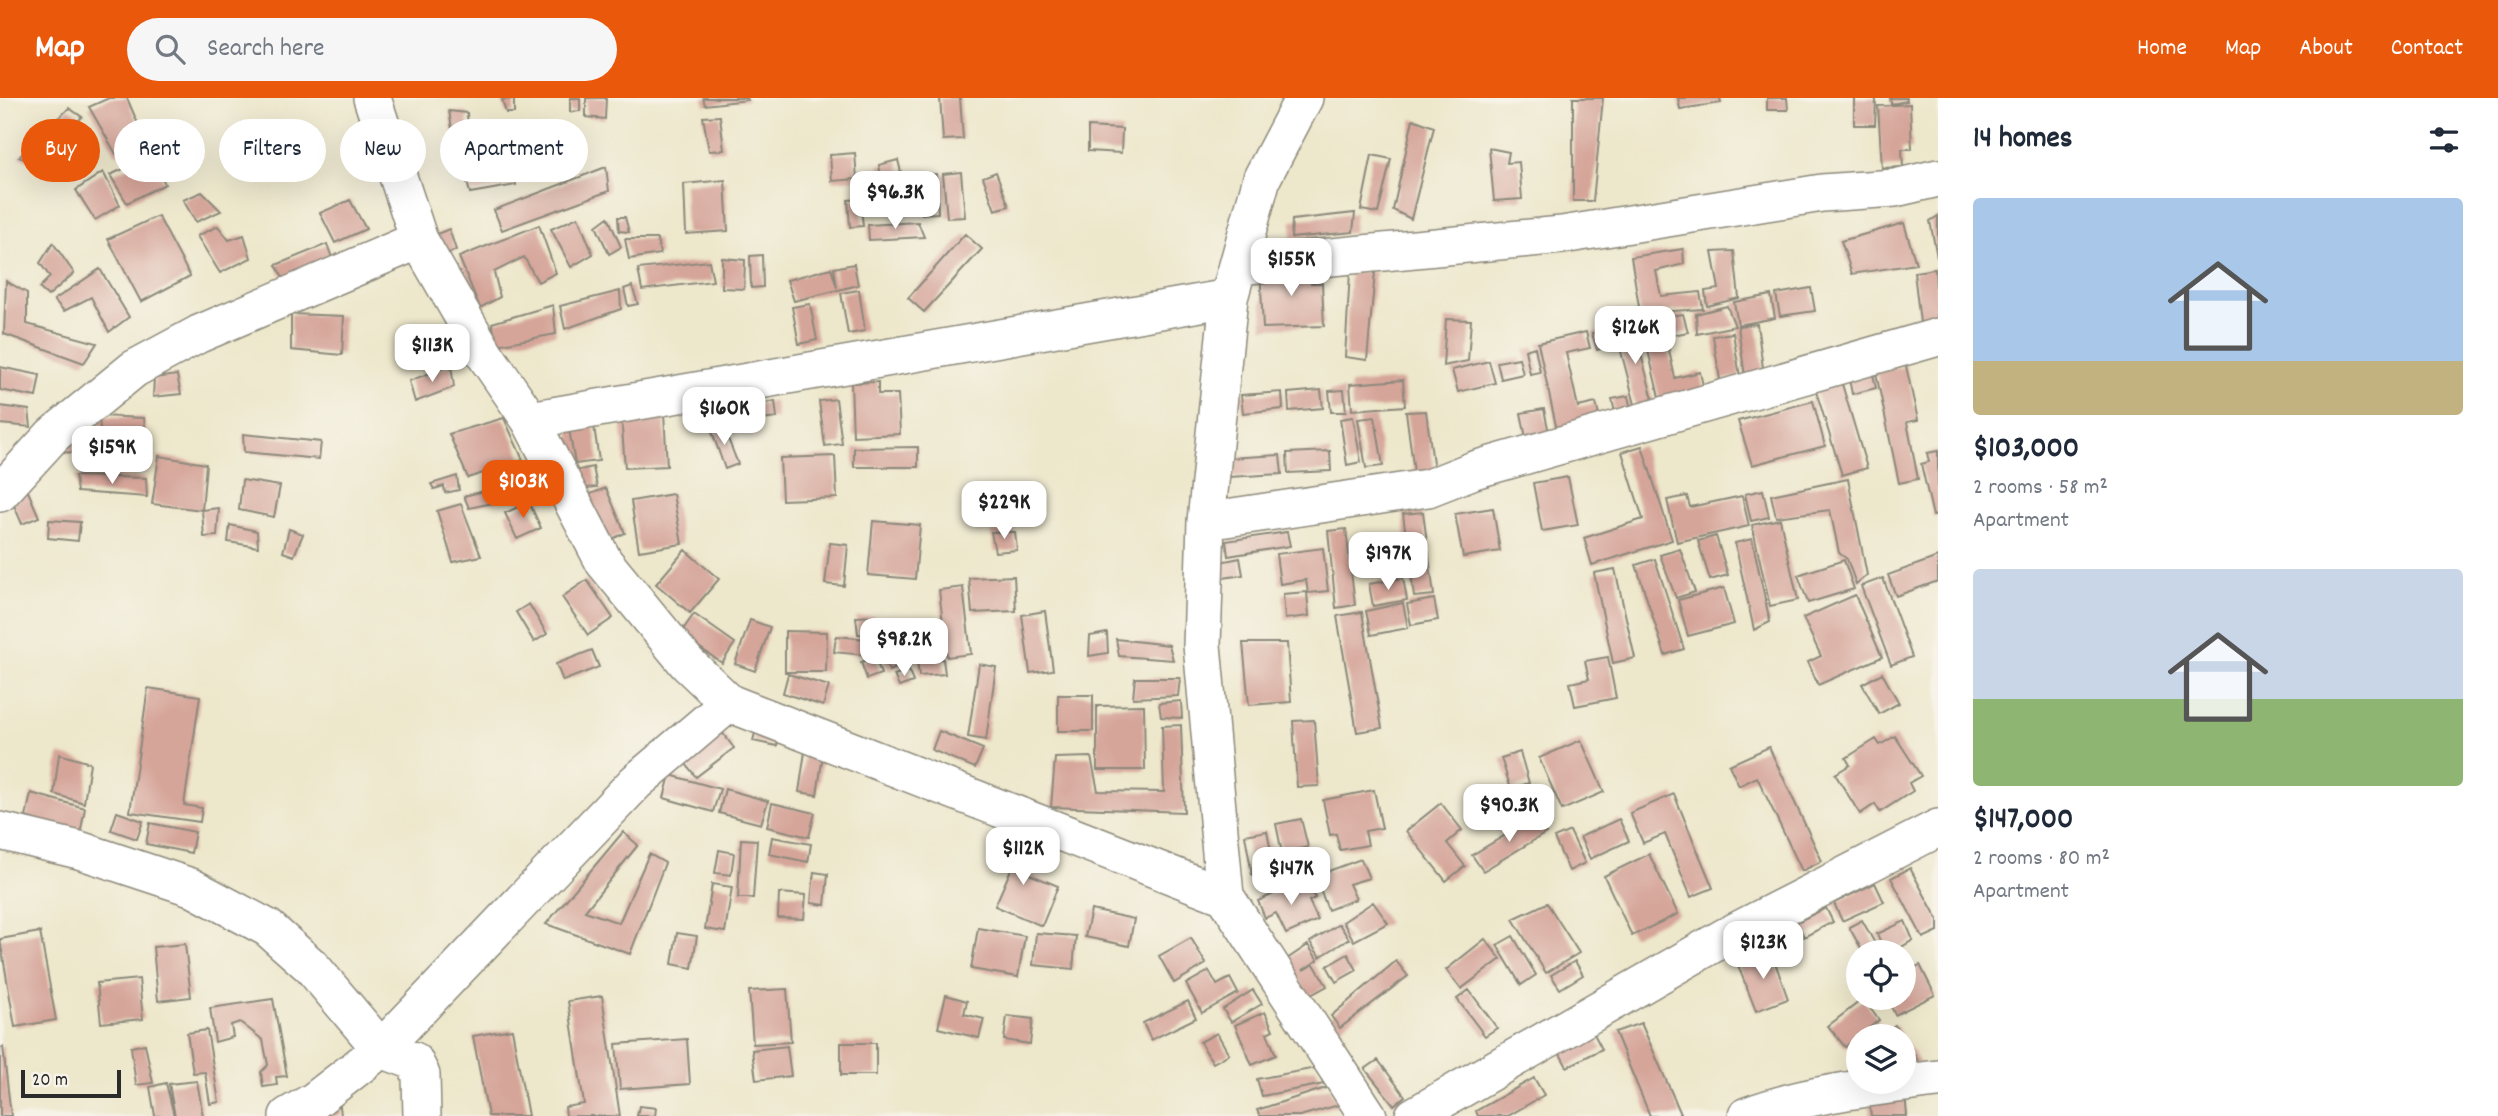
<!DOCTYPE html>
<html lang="en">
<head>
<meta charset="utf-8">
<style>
  body { margin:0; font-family:Dekko,sans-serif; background:#f6f6f7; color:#1f2937; height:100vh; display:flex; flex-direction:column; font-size:26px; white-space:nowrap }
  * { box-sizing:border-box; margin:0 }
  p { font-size:23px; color:#747a83 }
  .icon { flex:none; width:38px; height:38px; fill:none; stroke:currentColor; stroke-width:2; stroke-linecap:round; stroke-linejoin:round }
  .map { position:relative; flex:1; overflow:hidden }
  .sheet { display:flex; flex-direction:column; background:#fff; width:560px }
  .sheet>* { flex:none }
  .hud { position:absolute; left:21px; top:21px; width:665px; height:63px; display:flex; gap:14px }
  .tools { position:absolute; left:1846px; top:842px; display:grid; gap:14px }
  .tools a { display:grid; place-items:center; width:70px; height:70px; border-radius:50%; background:#fff; box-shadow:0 7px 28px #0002; font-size:35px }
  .scale { position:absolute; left:21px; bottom:18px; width:100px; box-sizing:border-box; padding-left:7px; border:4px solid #2b2b2b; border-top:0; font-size:19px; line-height:24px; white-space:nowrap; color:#2b2b2b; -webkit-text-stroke:5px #f7f3e8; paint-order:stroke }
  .price { position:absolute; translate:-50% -60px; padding:0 16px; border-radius:14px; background:#fff; color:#222; font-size:23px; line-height:46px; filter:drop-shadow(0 2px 4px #0008) }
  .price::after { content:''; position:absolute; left:50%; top:42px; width:21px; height:16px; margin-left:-10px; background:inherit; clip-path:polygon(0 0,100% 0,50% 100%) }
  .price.on { background:#ea580c; color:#fff }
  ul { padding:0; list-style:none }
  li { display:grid; align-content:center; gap:14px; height:371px; padding:0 35px }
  li span { display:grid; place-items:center; height:217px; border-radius:7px; color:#555 }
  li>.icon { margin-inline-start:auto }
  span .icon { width:126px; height:126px; fill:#fffc; stroke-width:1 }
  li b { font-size:30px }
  h2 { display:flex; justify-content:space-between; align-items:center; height:84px; padding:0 35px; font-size:30px }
  .tag { padding:0 24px; border-radius:32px; background:#fff; box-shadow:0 7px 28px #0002; font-size:24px; line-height:63px }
  .tag.on { background:#ea580c; color:#fff }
  header { display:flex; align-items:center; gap:42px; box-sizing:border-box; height:98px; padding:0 35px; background:#ea580c; color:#fff }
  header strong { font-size:33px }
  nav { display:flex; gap:38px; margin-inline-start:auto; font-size:24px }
  .search { width:490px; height:63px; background:#f6f6f7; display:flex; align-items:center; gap:18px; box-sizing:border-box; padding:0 24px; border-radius:38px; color:#747a83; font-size:26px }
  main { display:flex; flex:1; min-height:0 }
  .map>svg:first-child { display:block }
  .building { fill:#d6a59a }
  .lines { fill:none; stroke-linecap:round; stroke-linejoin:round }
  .minor-casing { stroke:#8c897b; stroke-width:40 }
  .minor { stroke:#fff; stroke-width:37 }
</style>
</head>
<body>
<header>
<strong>Map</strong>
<div class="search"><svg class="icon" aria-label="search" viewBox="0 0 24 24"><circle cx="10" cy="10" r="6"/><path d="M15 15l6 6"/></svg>Search here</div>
<nav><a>Home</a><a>Map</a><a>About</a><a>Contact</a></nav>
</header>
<main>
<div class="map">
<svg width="1938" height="1018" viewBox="0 0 1938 1018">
  <rect width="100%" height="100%" fill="#f7f3e8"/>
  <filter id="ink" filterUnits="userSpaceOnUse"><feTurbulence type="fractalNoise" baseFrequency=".0143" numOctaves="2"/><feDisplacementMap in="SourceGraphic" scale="14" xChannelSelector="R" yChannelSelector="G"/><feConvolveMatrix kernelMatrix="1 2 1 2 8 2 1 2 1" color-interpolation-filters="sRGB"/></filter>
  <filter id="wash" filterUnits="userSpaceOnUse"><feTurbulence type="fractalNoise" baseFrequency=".00686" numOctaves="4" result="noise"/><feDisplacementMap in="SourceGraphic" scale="28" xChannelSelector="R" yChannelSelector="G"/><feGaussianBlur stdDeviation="1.57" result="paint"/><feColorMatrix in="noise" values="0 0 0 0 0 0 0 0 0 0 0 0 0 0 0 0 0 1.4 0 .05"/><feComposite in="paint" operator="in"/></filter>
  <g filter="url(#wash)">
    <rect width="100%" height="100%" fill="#ede7cb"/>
    <g id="blocks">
      <!-- building -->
      <path class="building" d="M109,0h18l18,42 -29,14 -27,-47z
        M570,0h10v13l-10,1z
        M586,0h20l-1,21 -19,-2z
        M703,0h44l1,2 -43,5z
        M940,0h20l3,41 -20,1z
        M1573,0h30l-10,103h-20z
        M1678,0h42l1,5 -41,6z
        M1767,0h20l1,12h-21z
        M1854,0h22l-1,27h-21z
        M1890,0h16l1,3 -16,3z
        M514,1v14h-8l-4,-13z
        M1910,6l2,45h-10l1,18 -21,1 -4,-62z
        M69,10l13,9 -44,47 -19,-7z
        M449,13l18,2 1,20 -15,2z
        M720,18l4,34 -15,1 -6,-34z
        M1413,21l21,8 -23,92 -18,-9z
        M506,29l10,58 -46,8 -14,-51z
        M1088,29l34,2 -1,24 -33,-2z
        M1489,50l20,4 -2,11 12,-1 3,37 -28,2z
        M855,55l2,26 -25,2 -2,-26z
        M1372,57l19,4 -13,54 -17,-3z
        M152,58l13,28 -38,19 -17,-28z
        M898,62l3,12 -20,5 -2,-12z
        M606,69l3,24 -107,39 -8,-20z
        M103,74l17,33 -25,15 -19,-30z
        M961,74l4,45 -18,1 -4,-44z
        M996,74l13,34 -14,4 -12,-33z
        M936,76l2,39 -16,1 -3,-39z
        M725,82l3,51 -42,3 -2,-50z
        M202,94l19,19 -25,11 -13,-22z
        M860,101l3,27 -13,1 -2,-27z
        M350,102l16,29 -31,14 -15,-30z
        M1355,115l-2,19 -62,6 1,-18z
        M158,118l32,60 -49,26 -33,-63z
        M1938,118v41h-1l-7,-36z
        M578,119l15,37 -22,13 -20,-38z
        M608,119l13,30 -12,7 -13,-28z
        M618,119h7l4,15 -10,-1z
        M918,124l6,15 -55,3 -1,-15z
        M1904,125l12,41 -64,10 -11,-33z
        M539,127l17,48 -18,9 -14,-25 -30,15 6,25 -20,11 -21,-51z
        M218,128l11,14 15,-5 7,23 -31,15 -23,-37z
        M449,131l7,21 -12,5 -12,-19z
        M965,136l17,15 -58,63 -16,-14z
        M625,141h32l3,15 -31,5z
        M53,145l21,30 -26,23 -9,-8 11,-11 -10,-14z
        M327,146l5,14 -48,22 -8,-15z
        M1683,151l1,15 -28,7 5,25 39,-4 3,17 -63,4 -9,-56z
        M1734,153l5,47 -32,8 -2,-15 14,-2 -7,-37z
        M762,157l1,32 -12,1 -1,-32z
        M722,160l23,2 -1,29 -22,-1z
        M709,163l4,20 -71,9 -4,-21z
        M854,166l4,21 -64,16 -7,-21 44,-12 6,20 -3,-20z
        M1311,167v18h11l2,43 -61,2 -3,-61z
        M100,171l29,48 -20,15 -18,-35 -27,14 -10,-11z
        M1935,171l3,58 -17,4 -7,-59z
        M1350,174h25l-8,88 -22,-3z
        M6,183l21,12v31l70,19 -13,20 -80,-29z
        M632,188l6,18 -10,2 -4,-17z
        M1811,190l4,23 -35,5 -4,-22z
        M859,192l6,41 -17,3 -7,-41z
        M620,193l1,18 -56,20 -5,-23z
        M1771,197l4,23 -37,7 -4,-23z
        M810,206l7,36 -18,4 -7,-37z
        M553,207l3,29 -59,11 -5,-22z
        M1727,208l8,20 -38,8 -1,-20z
        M291,216l53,2 -2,39 -51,-5z
        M1683,216l5,18 -45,9 -3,-21z
        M1446,221l25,1 -3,41 -25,5z
        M1632,222l23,87 -18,5 -23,-87z
        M1757,226l7,51 -19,2 -7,-51z
        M1608,231l5,16 -16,5 -5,-17z
        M1586,234l4,16 -24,5 12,54 18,-4 5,23 -43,9 -20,-92z
        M1733,235l7,44 -20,3 -7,-44z
        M1667,243l8,37 25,-6 5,23 -44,11 -14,-60z
        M452,244l4,20 -29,4 -4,-16z
        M1535,249l5,25 -10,2 -5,-24z
        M1519,260l4,16 -22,5 -4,-17z
        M1489,263l6,22 -37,9 -6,-22z
        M451,267l3,22 -39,15 -6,-21z
        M1906,268l12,54 -11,2 11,57 -19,4 -23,-110z
        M0,269l40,8 -4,22 -36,-7z
        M1873,276l3,14 -24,6 -3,-15z
        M177,277l4,19 -28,3 1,-19z
        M1403,282l2,26 -53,4 -2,-26z
        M878,284v12h20l2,40 -47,2 -2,-53z
        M1842,286l25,84 -25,7 -26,-84z
        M1321,292l2,18 -34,3 -1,-18z
        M1344,292l2,22h-15l-2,-21z
        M1282,294l1,17 -40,4 -2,-18z
        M1628,298l4,18 -16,3 -4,-18z
        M836,301l6,45 -17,2 -6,-45z
        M775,303l2,17 -23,3 -2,-15z
        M1813,303l12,45 -73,19 -14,-44z
        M0,308l29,4 2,17 -31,-3z
        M1544,311l6,29 -23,5 -6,-30z
        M1426,313l9,67 -20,2 -9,-68z
        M664,314l3,54 -42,2 -4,-54z
        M99,318l45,2 4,36 -46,-1z
        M1353,319l8,45 -14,3 -7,-46z
        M1375,319l8,49 -17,2 -8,-49z
        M504,320l19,42 -55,18 -19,-44z
        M594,328l5,35 -24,3 -6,-35z
        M723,328l15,38 -13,5 -14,-40z
        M63,335l27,3 -1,18 -27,-2z
        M243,336l78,8 -2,17 -75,-7z
        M1642,348l30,94 -80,25 -8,-27 59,-19 -21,-67z
        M918,349v20h-64v-19z
        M1330,353l1,20 -43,2 -1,-20z
        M1938,353v64l-5,1 -12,-52 8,-2 -2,-9z
        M1280,357l2,19 -53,3 -1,-19z
        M159,358l47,8 -4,46 17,-2 -2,28 -13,1 -2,-27 -50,-6z
        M835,358l2,42 -55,2 -2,-42z
        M593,369l4,20 -18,2 -4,-18z
        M75,378l71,2 1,19 -70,-5z
        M457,378l2,14 -14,3 -1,-7 -10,3 -3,-5z
        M1568,379l10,48 -36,6 -9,-48z
        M1848,381l19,96 -11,9 -9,-25 -8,-6 -9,-43 -54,7 -5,-22z
        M242,382l38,6 -6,31 -35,-7z
        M24,384l15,35 -17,7 -15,-35z
        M497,390v14l-28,6 -5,-12z
        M606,390l19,45 -17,8 -20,-46z
        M1763,392l6,27 -18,4 -6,-27z
        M673,396l9,50 -43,7 -8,-50z
        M1687,398l3,11 52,-11 7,30 -72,16 -10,-42z
        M529,404l12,26 -24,11 -12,-26z
        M461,406l20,52 -28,6 -16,-51z
        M1493,410l7,43 -37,6 -8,-43z
        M1423,414l11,83 -20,2 -11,-83z
        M1780,421l18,81 -28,6 -18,-81z
        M49,422l31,2 -2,19 -30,-3z
        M873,423l47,4 -5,54 -47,-4z
        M230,427l27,6 1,16 -30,-5z
        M289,431l14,5 -9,22 -11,-4z
        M1346,431l9,76 -19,3 -8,-77z
        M991,434h24l2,18 -22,2z
        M1287,434l3,14 -62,10 -2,-15z
        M1716,438l12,39 -18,5 -12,-39z
        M1752,441l18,83 -16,8 -19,-87z
        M830,445l18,2 -4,41 -19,-2z
        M1323,450l5,43 -20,2 -2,-13 -26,4 -4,-30z
        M1680,451l15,43 -19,6 -16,-43z
        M685,452l34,29 -29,34 -34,-29z
        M1938,459v24l-42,15 -8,-21z
        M1240,460l3,17 -20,3 -3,-16z
        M1655,461l29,90 -19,6 -29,-90z
        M1844,462l10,29 -46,14 -10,-28z
        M1615,471l20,89 -22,5 -19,-90z
        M1014,478l2,35 -44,2 -3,-35z
        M1403,480l4,22 -34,6 -4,-22z
        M1883,480l29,79 -21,8 -30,-79z
        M587,482l26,38 -25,17 -26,-38z
        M963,489l8,67 -24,3 -8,-67z
        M1724,490l10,36 -46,12 -10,-36z
        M1307,494l2,24 -24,3 -2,-25z
        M1855,497l27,62 -64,28 -10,-23 13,-6 -18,-38z
        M1434,501l4,21 -27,5 -4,-21z
        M1403,505l5,25 -37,7 -5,-24z
        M529,506l18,30 -13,8 -18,-30z
        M1045,513l8,59 -23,3 -8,-58z
        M1362,514l20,116 -25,4 -20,-116z
        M694,516l41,29 -13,20 -42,-29z
        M874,518l1,19 -17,-1 -2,-17z
        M750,522l20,7 -15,44 -20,-7z
        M785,533l42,1 -1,40h-41z
        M1107,535l1,20 -19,3 1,-20z
        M836,538l30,3 -1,16 -31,-3z
        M1116,541l53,6 4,15 -54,-4z
        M1243,545h44l4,59 -42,3z
        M906,547l7,16 -24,10 -7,-17z
        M592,552l7,17 -36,14 -7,-17z
        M875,559l6,17 -14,5 -6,-17z
        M1608,559l8,41 -41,8 -5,-23 19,-4 -4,-18z
        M943,561l2,15 -26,2 -2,-15z
        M979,566l17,3 -10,73 -18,-3z
        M909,572l4,12 -14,5 -5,-12z
        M1882,575l17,30 -20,11 -17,-30z
        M788,576l41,12 -6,20 -40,-13z
        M1135,580h45l-2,18 -45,2z
        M148,590l52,8 -16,109 18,3 -2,14 -70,-10z
        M1058,597h35v36h-35z
        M1181,603l1,17 -21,-1 -2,-14z
        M1144,607l1,65h-48v-64z
        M1314,622l5,66 -22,1 -4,-66z
        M757,627l23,5 -3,16 -24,-5z
        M1181,627l3,87 -133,-5 4,-49 36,-1 7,34 66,1 -2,-66z
        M721,633l13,17 -38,29 -13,-17z
        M939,633l44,18 -8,19 -43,-18z
        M1895,638l26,40 -12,7 4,8 -33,21 -5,-8 -15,10 -25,-40 15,-9 -4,-7 30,-19 4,6z
        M1581,642l23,52 -42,18 -23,-52z
        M806,647l18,3 -7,47 -18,-3z
        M1769,649l53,114 -20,10 -45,-94 -18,9 -10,-21z
        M1520,654l9,31 -18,6 -10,-31z
        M59,656l31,9 -6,40 -30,-9z
        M670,677l50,14 -7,23 -49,-14z
        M725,691l43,12 -7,23 -42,-11z
        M1374,692l8,38 -17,3 3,14 -28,5 -4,-16 -6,1 -7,-35z
        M31,695l54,15 -5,27 -54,-18z
        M1674,696l39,94 -22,9 -26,-63 -22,9 -13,-30z
        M772,705l43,10 -6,24 -42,-10z
        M1441,705l21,27 -15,13 18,23 -19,15 -40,-50z
        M117,714l26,9 -6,18 -26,-9z
        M1536,719l10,16 -63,38 -11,-16z
        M1301,721l7,28 -26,6 -6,-29z
        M1619,721l10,22 -39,18 -10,-22z
        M150,725l45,9 -4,21 -45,-9z
        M1267,733l8,41 -23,3 -7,-40z
        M1570,733l15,32 -16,8 -15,-33z
        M623,734l15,13 -53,66 34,12 30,-69 16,9 -35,91 -84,-30z
        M1006,735l17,8 -11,26 46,19 -16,40 -47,-20 17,-39 -18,-8z
        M772,739l39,7 -3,18 -39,-8z
        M741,741l16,1 -4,58h-15z
        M719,752l15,3 -3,22 -16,-2z
        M1649,756l29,60 -46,22 -28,-60z
        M1361,761l8,19 -20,6 7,15 -28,11 -13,-34z
        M1910,770l28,52v11l-15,7 -32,-60z
        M814,774l14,2 -3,31 -14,-2z
        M1307,781l8,19 -6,3 9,19 -32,14 -10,-21 -11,5 -7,-17z
        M1875,785l9,19 -42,19 -8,-18z
        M712,786l20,3 -7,45 -20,-3z
        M779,795l27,2 -2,24 -26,-1z
        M1373,804l15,21 -34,18 -11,-19z
        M1547,805l32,50 -33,20 -33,-54z
        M1826,810l7,14 -29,15 -7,-15z
        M1091,812l43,9 -5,27 -44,-9z
        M1862,822l15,27 -10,5h-4l-14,-25z
        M1905,823l8,19 -20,12h-8l-8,-18z
        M1339,826l10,15 -29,18 -10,-15z
        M978,830l47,8 -7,41 -47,-8z
        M40,834l16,88 -41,7 -15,-88z
        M677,835l20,3 -5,32 -20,-4z
        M1036,835l40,3 -3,33 -40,-4z
        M1513,838l23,39 -15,10 -24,-40z
        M1191,840l15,26 -32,19 -15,-27z
        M1485,841l16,20 -40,30 -15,-19z
        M185,846l6,53 -33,4 -5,-54z
        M1308,847l10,15 -15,10 11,-6 13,22 -18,10 -22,-37z
        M1771,853l17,48 -32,12 -19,-48z
        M1348,856l9,16 -21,12 -9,-16z
        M1396,863l12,15 -68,52 -9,-12z
        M1575,863l8,14 -23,14 -9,-14z
        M1920,867l15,30 -40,20 -8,-17h17v-26z
        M1209,873l8,14 13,-7 8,15 -36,20 -16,-29z
        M139,881l4,40 -42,4 -4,-40z
        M787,891l4,53 -38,2 -4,-53z
        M1253,892l9,14 -31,18 -8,-13z
        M1469,892l28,38 -12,8 -28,-37z
        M946,897l21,6 -3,13 20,5 -5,19 -41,-10z
        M602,898l18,120h-54l-1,-9 19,-3 -16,-103z
        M273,901l14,77 -11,1 1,8 -14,2 -2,-15 7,-7 -5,-25 -23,-18 -9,3 2,12 -18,5 -5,-34z
        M1863,901l16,21 -34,27 -17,-21z
        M1188,903l8,17 -45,22 -8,-17z
        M1265,914l8,18 -6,3 9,22 -24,10 -17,-40z
        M1007,918l26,3 -3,25 -26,-4z
        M1586,921l16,30 -35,18 -16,-30z
        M1641,925l40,91 -4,2h-27l-35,-84z
        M1895,927l7,11h-24z
        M512,931l16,87h-40l-15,-80z
        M207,932l12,72 -9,2 -5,-32 -12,1 -6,-40z
        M1217,935l12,21 -16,9 -13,-21z
        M687,941l3,45 -70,5 -4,-45z
        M1904,941l15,23 -13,9 -2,-4z
        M841,945h35v32h-35z
        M145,946l8,39 -17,2 -5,-38z
        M787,948l4,30 -35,4 -4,-30z
        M3,949l8,69h-11v-68z
        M1378,962l27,36 -11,9 -29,-36z
        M1316,970l8,16 -62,12 -5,-17z
        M1534,980l10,17 -36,21h-30l-2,-5z
        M197,983l6,35h-28l-6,-32z
        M166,985l8,33h-19l-5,-29z
        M1329,989l10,18 -39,11h-40l-3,-6z
        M1905,996l2,22h-36l-2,-17z
        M340,1008l1,10h-28l-1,-5z
        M639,1008l17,2 -1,8h-18z"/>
    </g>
  </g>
  <g filter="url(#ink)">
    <use href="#blocks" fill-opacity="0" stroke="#8c897b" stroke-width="2"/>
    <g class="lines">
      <!-- minor casing -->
      <g class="minor-casing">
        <path id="minor" d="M372,0l47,142 65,113 46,67 74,142 83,101 42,40 496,193 143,220
          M1238,168l324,-31 260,-42 73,-5 43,-10
          M530,322l699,-122
          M0,395l53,-58 81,-66 65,-35 220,-94
          M1206,423l222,-33 46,-18 464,-133
          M0,733l79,19 112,37 77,41 44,39 69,82 33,12 7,14 1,41
          M1225,798l-23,-251 4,-124 23,-223 33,-120 42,-80
          M288,1018l26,-15 67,-52 255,-267 93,-79
          M1414,1018l311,-179 213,-109
          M1747,1018c61,-23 127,-29 191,-37"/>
      </g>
      <!-- minor -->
      <use href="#minor" class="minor"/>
    </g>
  </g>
</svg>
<div class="tools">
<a><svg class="icon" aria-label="locate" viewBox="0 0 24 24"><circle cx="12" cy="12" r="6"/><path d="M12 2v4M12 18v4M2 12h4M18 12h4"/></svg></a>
<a><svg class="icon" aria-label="layers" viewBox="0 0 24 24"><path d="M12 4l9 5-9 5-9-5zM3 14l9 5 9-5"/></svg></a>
</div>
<div class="scale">20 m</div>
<b class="price" style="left:895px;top:133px">$96.3K</b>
<b class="price" style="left:1291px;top:200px">$155K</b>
<b class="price" style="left:1635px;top:268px">$126K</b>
<b class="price" style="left:432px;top:286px">$113K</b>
<b class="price" style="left:724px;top:349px">$160K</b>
<b class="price" style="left:112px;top:388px">$159K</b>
<b class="price on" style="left:523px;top:422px">$103K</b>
<b class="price" style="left:1004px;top:443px">$229K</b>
<b class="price" style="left:1388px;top:494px">$197K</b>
<b class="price" style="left:904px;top:580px">$98.2K</b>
<b class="price" style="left:1509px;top:746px">$90.3K</b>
<b class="price" style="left:1023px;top:789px">$112K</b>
<b class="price" style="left:1291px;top:809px">$147K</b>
<b class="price" style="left:1763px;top:883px">$123K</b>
<div class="hud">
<a class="tag on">Buy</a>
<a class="tag">Rent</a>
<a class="tag">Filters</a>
<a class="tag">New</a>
<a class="tag">Apartment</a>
</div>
</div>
<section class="sheet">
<h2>14 homes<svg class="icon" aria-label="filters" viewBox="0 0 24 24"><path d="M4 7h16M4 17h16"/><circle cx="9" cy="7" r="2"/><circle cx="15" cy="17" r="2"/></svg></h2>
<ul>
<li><span style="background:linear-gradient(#a9c7e8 75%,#c2b280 0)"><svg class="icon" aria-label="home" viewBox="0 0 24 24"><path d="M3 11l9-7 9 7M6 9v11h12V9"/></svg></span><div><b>$103,000</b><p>2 rooms · 58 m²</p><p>Apartment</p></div></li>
<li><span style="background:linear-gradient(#c9d6e8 60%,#8fb573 0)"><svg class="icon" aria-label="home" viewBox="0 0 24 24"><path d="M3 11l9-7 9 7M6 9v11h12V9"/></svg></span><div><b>$147,000</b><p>2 rooms · 80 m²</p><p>Apartment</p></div></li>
</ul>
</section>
</main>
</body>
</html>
